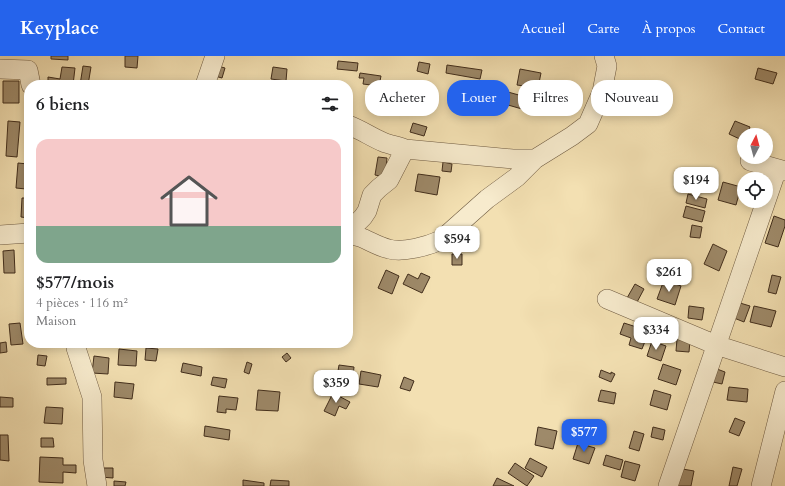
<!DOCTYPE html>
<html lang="fr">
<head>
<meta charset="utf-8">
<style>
  body { margin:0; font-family:Cardo,serif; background:#f6f6f6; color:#202124; height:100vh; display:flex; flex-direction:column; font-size:15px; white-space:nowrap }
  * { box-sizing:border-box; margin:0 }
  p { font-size:13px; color:#757577 }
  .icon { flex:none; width:22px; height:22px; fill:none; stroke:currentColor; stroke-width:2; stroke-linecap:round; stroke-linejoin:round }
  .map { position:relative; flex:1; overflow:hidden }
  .drawer { position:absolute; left:24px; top:24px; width:329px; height:268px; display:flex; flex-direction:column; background:#fff; border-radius:16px; box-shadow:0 2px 10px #0003 }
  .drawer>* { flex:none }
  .banner { position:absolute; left:365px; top:24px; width:360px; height:36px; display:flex; gap:8px }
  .needle { width:26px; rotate:6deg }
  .buttons { position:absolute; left:737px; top:72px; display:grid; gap:8px }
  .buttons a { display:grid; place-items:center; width:36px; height:36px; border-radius:50%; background:#fff; box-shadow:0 2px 10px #0003; font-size:20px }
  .price { position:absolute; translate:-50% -34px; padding:0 9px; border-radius:8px; background:#fff; color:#222; font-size:13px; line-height:26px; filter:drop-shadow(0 1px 2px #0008) }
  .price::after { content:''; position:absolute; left:50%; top:24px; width:12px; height:9px; margin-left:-6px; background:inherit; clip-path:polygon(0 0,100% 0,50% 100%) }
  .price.active { background:#2563eb; color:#fff }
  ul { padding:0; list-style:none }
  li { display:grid; align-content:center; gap:8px; height:212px; padding:0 12px }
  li+li { border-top:1px solid #e0e0e0 }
  li span { display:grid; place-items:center; height:124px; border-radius:12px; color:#555 }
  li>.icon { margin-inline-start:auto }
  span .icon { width:72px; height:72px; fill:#fffc; stroke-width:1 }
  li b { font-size:17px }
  h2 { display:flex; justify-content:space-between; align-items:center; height:48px; padding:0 12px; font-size:17px }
  .chip { padding:0 14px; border-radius:16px; background:#fff; box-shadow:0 2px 10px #0003; font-size:14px; line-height:36px }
  .chip.active { background:#2563eb; color:#fff }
  header { display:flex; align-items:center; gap:24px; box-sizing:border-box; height:56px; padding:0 20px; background:#2563eb; color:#fff }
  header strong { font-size:19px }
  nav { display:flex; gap:22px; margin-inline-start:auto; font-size:14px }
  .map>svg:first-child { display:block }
  .building { fill:#9e8a6a; stroke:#412d1b }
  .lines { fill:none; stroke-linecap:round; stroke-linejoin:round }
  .street-casing { stroke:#6e5a41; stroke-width:20 }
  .street { stroke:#f7ebcd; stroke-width:19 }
</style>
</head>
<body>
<header>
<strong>Keyplace</strong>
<nav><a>Accueil</a><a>Carte</a><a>À propos</a><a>Contact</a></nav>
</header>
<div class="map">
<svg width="785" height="430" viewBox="0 0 785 430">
  <rect width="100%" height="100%" fill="#f3e0b2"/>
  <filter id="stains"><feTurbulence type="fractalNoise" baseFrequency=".005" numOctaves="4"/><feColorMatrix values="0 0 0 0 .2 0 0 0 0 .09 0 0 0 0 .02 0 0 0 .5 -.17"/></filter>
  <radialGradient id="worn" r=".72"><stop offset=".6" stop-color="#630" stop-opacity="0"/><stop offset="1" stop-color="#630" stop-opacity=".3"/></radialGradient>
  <!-- building -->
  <path class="building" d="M51,0h17v4l-17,-1z
    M125,0h13l-1,12 -12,-1z
    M338,5l20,2 -1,8 -20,-2z
    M419,6l11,2 -2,10 -11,-3z
    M214,9l11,3 -3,10 -11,-3z
    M447,9l35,5 -2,9 -34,-6z
    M83,10l8,1 -3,18h-8z
    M62,11l13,1 -2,17h-18l-7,-1v-7l12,2z
    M273,11l14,2 -1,12 -15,-2z
    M758,12l19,5 -4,11 -18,-5z
    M520,13l21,4 -3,15 -21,-3z
    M360,17l21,3 -2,10 -16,-2 1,-6h-5z
    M3,25h16v22h-16z
    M179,25l13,1 -1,3h-13z
    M497,33l29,8 -4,12 -28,-8z
    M8,65l12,1 -3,35 -11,-1z
    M735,65l15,6 -3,8h-3v6l-15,-7z
    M413,67l14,4 -3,9 -14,-4z
    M378,101l9,1 -2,19 -10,-2z
    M443,106l9,2 -1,8 -9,-1z
    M18,107l10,1 -2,25 -10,-1z
    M418,118l22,3 -3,18 -22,-4z
    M723,126l18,5 -5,18 -18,-5z
    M688,138l19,5 -2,9 -19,-5z
    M22,142h7v20l-8,-1z
    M686,150l19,5 -3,11 -19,-5z
    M774,160l11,4v6l-7,21 -13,-4z
    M692,169l10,2 -2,11 -10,-1z
    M713,188l14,7 -8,20 -15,-7z
    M14,194l1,23h-11l-1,-22z
    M452,198h10v11h-10z
    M386,214l13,6 -7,18 -14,-6z
    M421,217l9,4 -8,16 -19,-9 5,-10 10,5z
    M772,219l9,2 -5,17 -8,-2z
    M664,224l17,6 -6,19 -18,-6z
    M635,228l9,5 -8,15 -9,-6z
    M740,247l10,3 -6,16 -10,-4z
    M689,250l15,2 -2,12 -14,-2z
    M754,250l22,5 -5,16 -21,-5z
    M20,267l3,21 -12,1 -2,-21z
    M624,267l25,8 -7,18 -13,-4 2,-7 -11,-4z
    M677,283l13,2 -1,11 -13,-1z
    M652,285l14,5 -5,15 -14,-5z
    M6,286l1,10 -7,1v-10z
    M146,292l12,1 -2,12 -11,-1z
    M119,293l18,2 -1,15 -18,-1z
    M287,297l4,5 -5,4 -4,-5z
    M38,299l9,1 -2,10 -8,-1z
    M94,300l15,2 -1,16 -16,-1z
    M247,306l5,2 -3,10 -5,-2z
    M183,307l19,4 -1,9 -20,-4z
    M663,308l18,6 -5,15 -18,-6z
    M339,309l15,2 -2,19 -16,-3z
    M717,313l8,3 -3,12 -9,-2z
    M601,314l10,4v-2l4,2 -4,8 -12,-5z
    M361,315l20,4 -3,12 -19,-3z
    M213,321l14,2 -2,9 -14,-3z
    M404,321l10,4 -4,10 -10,-3z
    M47,322h19v6l-19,1z
    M115,326l19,2 -2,15 -18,-2z
    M729,331l19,2 -1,13 -20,-2z
    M258,334l22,2 -2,19 -22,-1z
    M601,334l15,3 -2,11 -16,-3z
    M654,334l17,5 -4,15 -17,-5z
    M333,337l17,9 -4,7 -7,-3 -4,10 -11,-5z
    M219,340l19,2 -2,12 -10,-1v4l-9,-1z
    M0,341l13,1v9h-13z
    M46,351l17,1 -1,16 -18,-1z
    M735,362l10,4 -6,14 -10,-4z
    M205,370l25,4 -1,10 -25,-4z
    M538,371l19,4 -4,18 -18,-4z
    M653,371l12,3 -2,10 -12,-3z
    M634,375l10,3 -5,17 -10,-3z
    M0,379h8l1,26 -9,-1z
    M41,382h12l1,9h-13z
    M578,387l17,5 -6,16 -16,-5z
    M606,399l17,5 -3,10 -17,-5z
    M40,401l23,1v7h13v8l-13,-1v11l-24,-1z
    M530,402l17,9 -5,10 -17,-9z
    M625,405l15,4 -5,16 -14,-4z
    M515,407l19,13 -7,10 -19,-13z
    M733,411l9,2 -5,17h-8z
    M100,412h13v10l-13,-1z
    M677,412l17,3 -3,15h-17z
    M497,422l17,8h-21z
    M243,424l21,3v3h-21z
    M271,424l18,1v5h-19z
    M114,425l12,1 -1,4h-11z"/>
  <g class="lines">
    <!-- street casing -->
    <g class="street-casing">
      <path id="street" d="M0,13l28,1 3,15
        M205,29l10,-29
        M348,69c12,4 23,12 35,17 7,3 15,4 22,7
        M750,105l35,10
        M766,145l11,-32
        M348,176l15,-15 4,-6 5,-16 7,-7 10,-8 16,-31 108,10h22
        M348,178c4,1 8,2 12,3 10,4 19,10 29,12 14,4 39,-3 52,-9l46,-41 30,-22 18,-18 37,-23 16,-12 14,-32 5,-26 -3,-10
        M0,179l29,-2
        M607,243l109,46 69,22
        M76,287v5l16,49 1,63 4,26
        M668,430l98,-285
        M761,430l24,-95"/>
    </g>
    <!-- street -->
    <use href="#street" class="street"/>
  </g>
  <rect width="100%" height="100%" filter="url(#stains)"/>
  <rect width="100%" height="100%" fill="url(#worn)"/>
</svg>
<div class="buttons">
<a><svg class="needle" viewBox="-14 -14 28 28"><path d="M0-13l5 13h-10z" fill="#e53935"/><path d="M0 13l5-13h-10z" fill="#757577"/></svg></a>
<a><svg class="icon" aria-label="locate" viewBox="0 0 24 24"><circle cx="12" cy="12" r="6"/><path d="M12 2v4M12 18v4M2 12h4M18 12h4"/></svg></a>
</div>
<b class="price" style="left:696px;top:145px">$194</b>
<b class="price" style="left:457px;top:204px">$594</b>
<b class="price" style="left:669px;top:237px">$261</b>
<b class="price" style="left:656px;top:295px">$334</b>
<b class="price" style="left:336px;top:348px">$359</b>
<b class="price active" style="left:584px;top:397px">$577</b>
<div class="banner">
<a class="chip">Acheter</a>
<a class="chip active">Louer</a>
<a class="chip">Filtres</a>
<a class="chip">Nouveau</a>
</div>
<section class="drawer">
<h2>6 biens<svg class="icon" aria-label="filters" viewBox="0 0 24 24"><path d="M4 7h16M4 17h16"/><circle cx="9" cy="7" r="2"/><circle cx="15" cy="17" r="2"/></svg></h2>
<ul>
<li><span style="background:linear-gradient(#f6c9c9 70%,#7fa58c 0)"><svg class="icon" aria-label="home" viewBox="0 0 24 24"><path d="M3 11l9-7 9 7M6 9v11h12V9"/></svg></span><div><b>$577/mois</b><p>4 pièces · 116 m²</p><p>Maison</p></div></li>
</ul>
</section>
</div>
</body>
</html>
